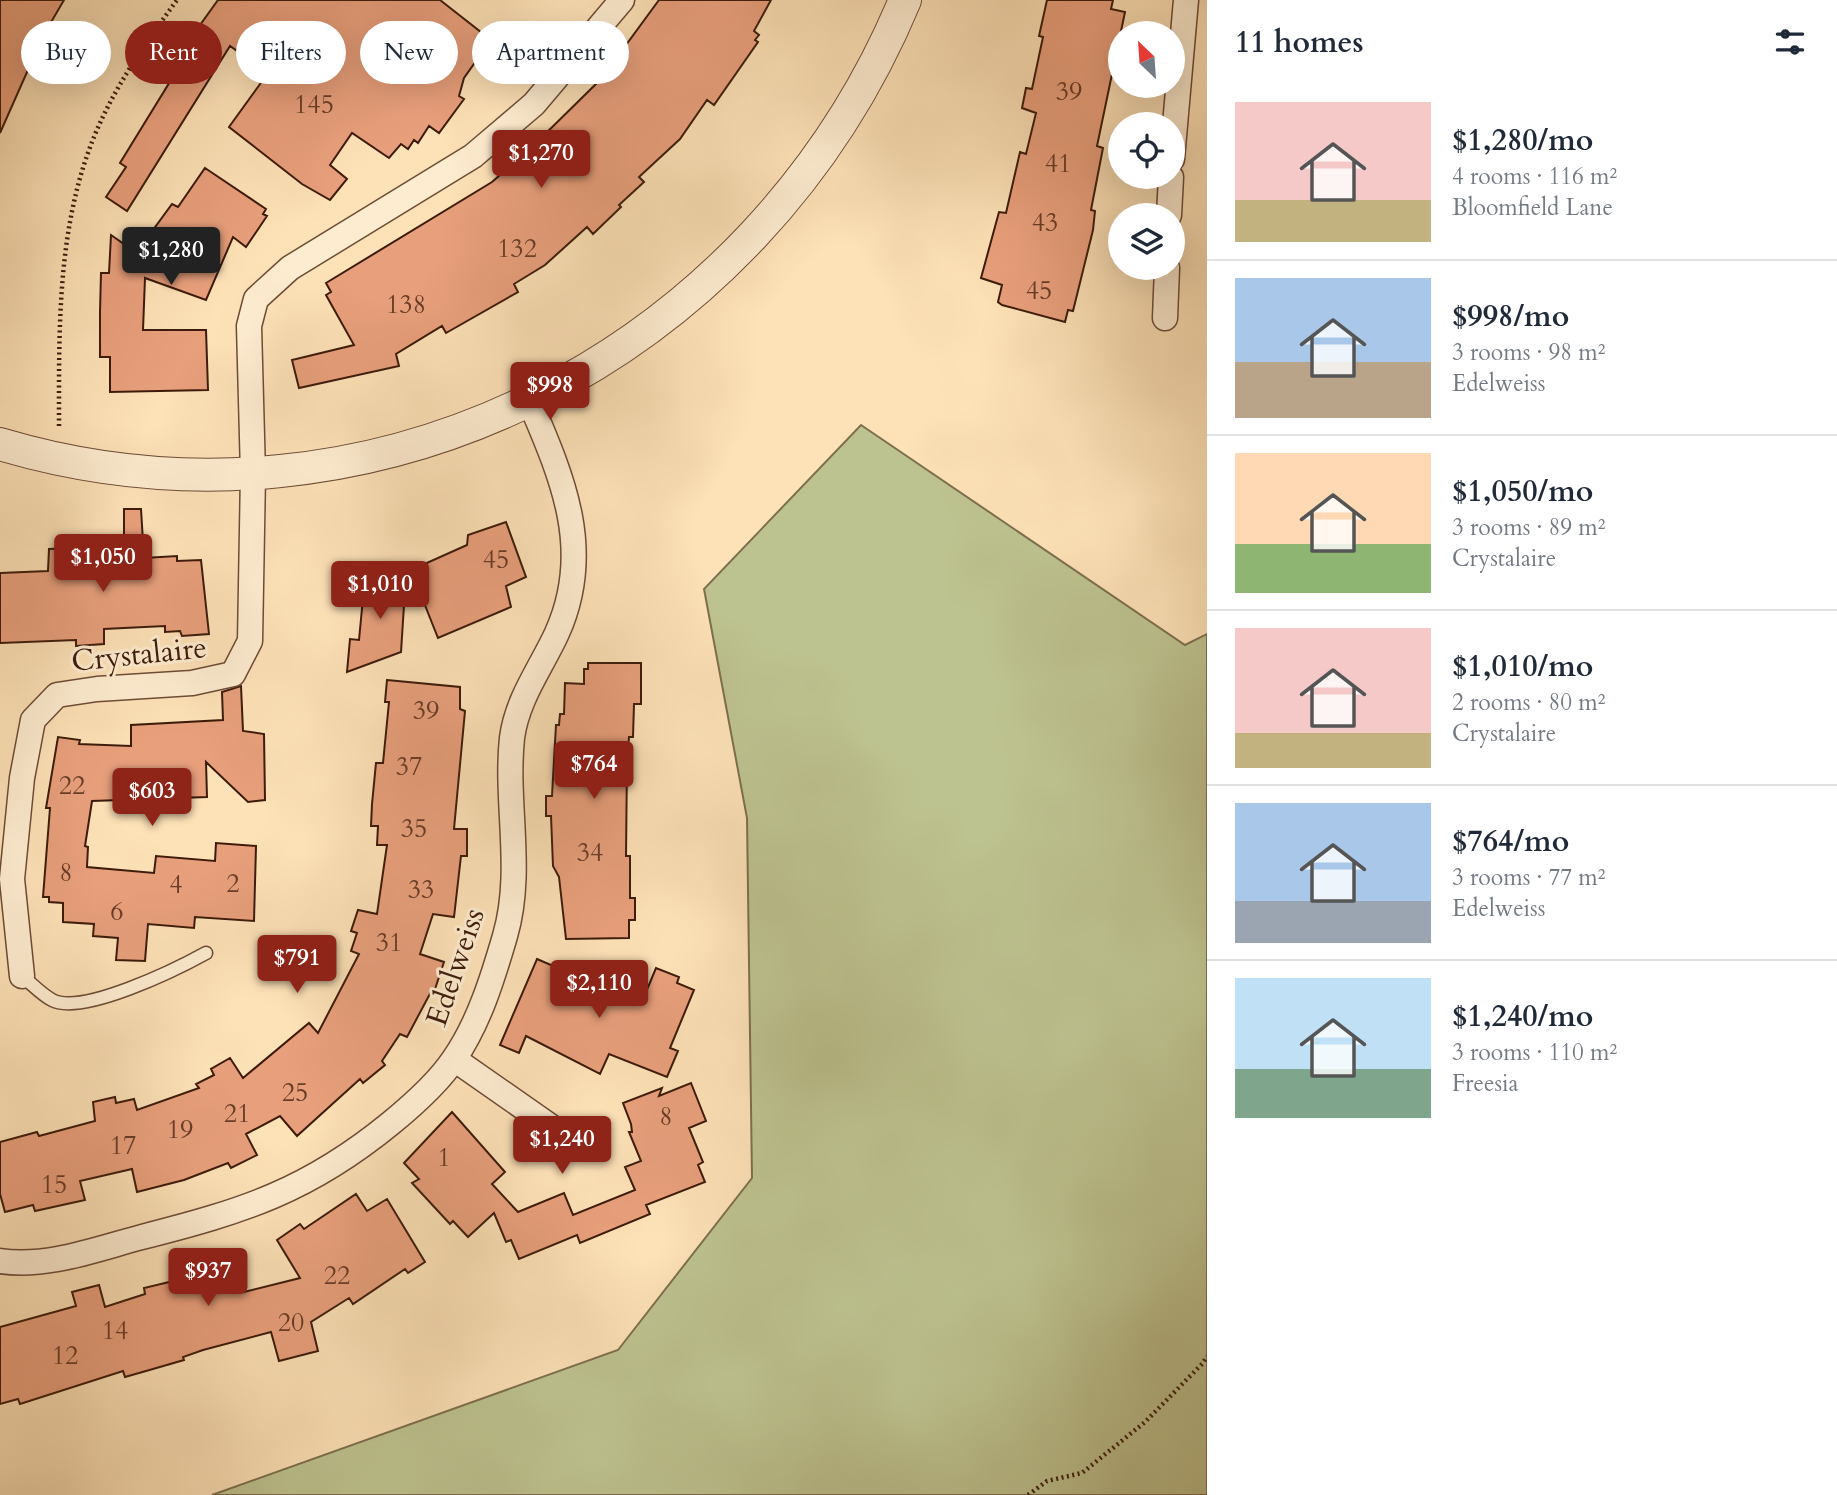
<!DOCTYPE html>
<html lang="en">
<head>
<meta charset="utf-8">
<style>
  body { margin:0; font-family:Cardo,serif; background:#f2f2f3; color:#1f2937; height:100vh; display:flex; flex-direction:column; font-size:26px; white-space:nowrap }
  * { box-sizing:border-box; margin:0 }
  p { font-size:23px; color:#747a83 }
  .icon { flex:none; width:38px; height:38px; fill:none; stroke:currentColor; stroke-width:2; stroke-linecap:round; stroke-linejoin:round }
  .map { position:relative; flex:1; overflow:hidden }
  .panel { display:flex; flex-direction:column; background:#fff; width:630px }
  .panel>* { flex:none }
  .banner { position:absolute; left:21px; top:21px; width:665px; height:63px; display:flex; gap:14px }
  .needle { width:46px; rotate:335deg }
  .buttons { position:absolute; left:1108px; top:21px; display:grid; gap:14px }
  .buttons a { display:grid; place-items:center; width:77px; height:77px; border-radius:50%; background:#fff; box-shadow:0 7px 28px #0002; font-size:35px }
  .price { position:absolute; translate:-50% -60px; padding:0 16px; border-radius:7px; background:#8f2418; color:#fff; font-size:23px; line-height:46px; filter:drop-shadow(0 2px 4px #0008) }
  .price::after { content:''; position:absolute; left:50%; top:42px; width:21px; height:16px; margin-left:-10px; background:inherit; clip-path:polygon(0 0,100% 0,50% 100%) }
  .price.current { background:#222; color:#fff }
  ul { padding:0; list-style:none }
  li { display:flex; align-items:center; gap:21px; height:175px; padding:0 28px }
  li+li { border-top:2px solid #e0e1e3 }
  li span { display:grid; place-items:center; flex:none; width:196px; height:140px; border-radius:0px; color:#555 }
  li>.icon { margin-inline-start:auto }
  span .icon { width:84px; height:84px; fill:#fffc; stroke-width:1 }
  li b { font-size:30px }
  h2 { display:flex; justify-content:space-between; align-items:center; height:84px; padding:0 28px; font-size:30px }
  .tag { padding:0 24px; border-radius:32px; background:#fff; box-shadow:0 7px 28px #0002; font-size:24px; line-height:63px }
  .tag.current { background:#8f2418; color:#fff }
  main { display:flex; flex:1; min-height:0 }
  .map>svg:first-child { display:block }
  .green { fill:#bdc390; stroke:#7d6f4e; stroke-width:2 }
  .building { fill:#e89f7c; stroke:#3d1b0b; stroke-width:2 }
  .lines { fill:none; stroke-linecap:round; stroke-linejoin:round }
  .service-casing { stroke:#6d4c36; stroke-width:15 }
  .minor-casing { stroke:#6d4c36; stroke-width:27 }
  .tertiary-casing { stroke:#6d4c36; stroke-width:34 }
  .path { stroke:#3d1b0b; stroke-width:4.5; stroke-dasharray:2 3.5; stroke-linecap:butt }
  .service { stroke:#feecd0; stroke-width:12 }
  .minor { stroke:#feecd0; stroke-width:24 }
  .tertiary { stroke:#feecd0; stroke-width:32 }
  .labels { text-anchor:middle; stroke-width:6; stroke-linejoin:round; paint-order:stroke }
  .number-label { font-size:26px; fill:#683c27 }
  .street-label { font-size:30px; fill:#3d1b0b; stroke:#feecd0 }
</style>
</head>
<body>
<main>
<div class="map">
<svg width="1207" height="1495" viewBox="0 0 1207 1495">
  <rect width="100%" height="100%" fill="#fde1b7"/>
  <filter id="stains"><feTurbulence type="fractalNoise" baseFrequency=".00286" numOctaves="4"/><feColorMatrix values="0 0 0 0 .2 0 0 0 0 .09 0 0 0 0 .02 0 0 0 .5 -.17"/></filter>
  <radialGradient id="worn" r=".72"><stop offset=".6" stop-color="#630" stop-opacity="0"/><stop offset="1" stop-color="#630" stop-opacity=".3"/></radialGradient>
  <!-- green -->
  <path class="green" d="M861,425l324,220 22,-11v861h-995l406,-145 134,-172 -5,-360 -43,-229z"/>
  <!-- building -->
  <path class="building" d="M0,0h64l-21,36 -43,97z
    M218,0h222l51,40 -27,38 -5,18 5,3 -25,34 -10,-7 -11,17 -4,-3 -6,9 -7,-5 -12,14 -37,-25 -22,32 17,14 -17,21 -28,-16 -73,-57 39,-54 -38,-27 -103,165 -21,-14 20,-30 -6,-4 70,-114 -5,-3z
    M659,0h112l-17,31 5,4 -4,5 3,2 -44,63 -7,-5 -27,39 -41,38 5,5 -25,23 2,2 -28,27 -6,-7 -42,38 -31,19 4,8 -72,41 -4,-7 -46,28 3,12 -100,22 -7,-28 62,-15 -28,-50 5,-3 -5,-9 166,-101 44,-39 65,-64z
    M1047,0h66l-2,9 14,3 -28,134 6,2 -12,62 4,1 -2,19 -20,81 -5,-1 -3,12 -63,-17 -4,-3 4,-17 -21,-7 18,-66 7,1 14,-61 6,2 10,-41 -14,-5 4,-20 6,1 11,-52 -4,-1z
    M205,168l61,41 -3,5 4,2 -21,31 -13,-10 -27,63 -61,-22 -2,52h63l2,60 -98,2v-35h-10v-45l1,-39h8l2,-38 26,18 9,-14h21l-14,-9 19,-26 6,3z
    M124,509h17l3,49 33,-2v5l24,-1 8,74 -27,2 -2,-5 -15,1v-6l-61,3v15l-28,2v-6l-76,3v-70l48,-2 1,-22 23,-1v7l52,-4z
    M506,522l20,55 -20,9 5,21 -73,31 -27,-68 56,-25 1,-10z
    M384,572l22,2 -5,78 -54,20 3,-33 9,1 6,-63 19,1z
    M588,663h53v41h-7l-1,33h-4l-2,24 -1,95h4v42h5v22h-6v18l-63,1 -7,-62 -6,-11 -2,-50h-5v-20h6l4,-71h3l1,-11h4l1,-31 19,1v-15h4z
    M387,680l73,7v22l5,2 -11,118h13v27h-6l-7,61 -21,-3 -13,40 24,8 -9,27 -2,-1 -26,49 -7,-3 -18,27 3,4 -22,18 -3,-4 -63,57 -17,-20 -34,18 11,21 -26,13 -3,-5 -44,17 -47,12 -5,-23 -52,12 5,19 -50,11 -2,-6 -28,7 -5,-18v-52l37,-10 2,4 56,-15 -2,-19 22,-5 1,6 18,-4 3,11 62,-22 -3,-4 18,-9 -3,-6 19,-11 13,20 66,-55 9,10 41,-79 -8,-3 6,-18 -6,-2 7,-21 19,4 10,-69h-10l1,-19h-7l1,-22 4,-41h7l6,-61h-4z
    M241,686l2,45 21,3 1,66 -17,2 -42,-40 1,35 -115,4 -7,45 3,1 -1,20 67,6 2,-17 59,5 1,-18 40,3 -2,75 -59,-4 -1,11 -46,-4 -3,37 -29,-1 2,-22 -25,-2 1,-12 -31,-2v-19l-14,-1v-5h-6l7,-89h-4l12,-71 22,3 -1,4 52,2v-21l92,-5 -1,-28z
    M537,959l104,45 15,-36 23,9 -2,6 17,7 -24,58 8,3 -11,26 -58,-23 -9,20 -74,-38 -7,17 -19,-8z
    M691,1083l15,38 -17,7 14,34 -5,3 7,17 -59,23 4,9 -70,29 -3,-8 -58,24 -8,-19 -5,2 -12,-29 -26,24 -15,-16 -3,3 -38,-41 7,-4 -15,-16 48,-51 53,60 -13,12 26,28 46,-19 9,22 62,-25 -10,-23 16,-6 -12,-29h3l-1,-8 -8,-21 39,-15 -3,8z
    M356,1194l11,17 20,-12 38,63 -17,11 -3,-4 -52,35 -4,-6 -38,24 7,29 -39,10 -8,-29 -68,18 -20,7 1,3 -38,11 -21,6 -2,-6 -103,33 -2,-5 -18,5v-77l76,-21 -4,-14 27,-7 6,22 40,-13 -1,-6 42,-10 -4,-16 27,-7 6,22 24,-6 5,21 56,-14 -23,-38 23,-16 4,5z"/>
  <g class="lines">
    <!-- service casing -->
    <g class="service-casing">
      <path id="service" d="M22,976c9,7 19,18 30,24 30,16 125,-31 154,-47"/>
    </g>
    <!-- minor casing -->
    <g class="minor-casing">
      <path id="minor" d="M1172,159l14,-159
        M1169,215l2,-38
        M1165,318l2,-50
        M22,976l-10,-97 10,-101 11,-58 24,-25 40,-6 95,-6 41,-9 17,-33 3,-167 -4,-148 7,-27 34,-31 183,-112 61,-52 88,-104
        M454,1059l106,74
        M0,1261c48,7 96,-12 142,-24 102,-26 166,-46 249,-114 22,-18 47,-40 63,-64 25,-36 39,-82 51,-123 19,-65 0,-132 7,-198 5,-39 29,-70 45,-105 37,-82 6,-154 -27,-231"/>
    </g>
    <!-- tertiary casing -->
    <g class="tertiary-casing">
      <path id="tertiary" d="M0,444c373,111 758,-90 905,-444"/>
    </g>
    <!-- path -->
    <path class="path" d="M59,426c0,-95 -2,-194 33,-284 20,-52 53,-98 85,-142
      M1028,1495l19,-14 35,-8 63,-51 58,-59 4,-7"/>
    <!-- service -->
    <use href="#service" class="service"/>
    <!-- minor -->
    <use href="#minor" class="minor"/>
    <!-- tertiary -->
    <use href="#tertiary" class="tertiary"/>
  </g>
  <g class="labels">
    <!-- number labels -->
    <g class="number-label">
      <text x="1069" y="100">39</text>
      <text x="314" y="113">145</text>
      <text x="1058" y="172">41</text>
      <text x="1045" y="231">43</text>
      <text x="517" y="257">132</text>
      <text x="1039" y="299">45</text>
      <text x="406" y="313">138</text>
      <text x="496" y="568">45</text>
      <text x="426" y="719">39</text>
      <text x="409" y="775">37</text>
      <text x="72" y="794">22</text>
      <text x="414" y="837">35</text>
      <text x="590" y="861">34</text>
      <text x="66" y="881">8</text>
      <text x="233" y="892">2</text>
      <text x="176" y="893">4</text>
      <text x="421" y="898">33</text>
      <text x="117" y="920">6</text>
      <text x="389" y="951">31</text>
      <text x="295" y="1101">25</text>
      <text x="237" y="1122">21</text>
      <text x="666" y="1125">8</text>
      <text x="180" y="1138">19</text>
      <text x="123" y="1154">17</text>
      <text x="444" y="1166">1</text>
      <text x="54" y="1193">15</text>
      <text x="337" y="1284">22</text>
      <text x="291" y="1331">20</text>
      <text x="115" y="1339">14</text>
      <text x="65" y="1364">12</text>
    </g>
    <!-- street labels -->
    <g class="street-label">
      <text transform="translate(139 654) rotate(-6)" y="10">Crystalaire</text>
      <text transform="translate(455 967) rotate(-71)" y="10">Edelweiss</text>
    </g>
  </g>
  <rect width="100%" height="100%" filter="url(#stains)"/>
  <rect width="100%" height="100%" fill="url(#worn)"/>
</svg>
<div class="buttons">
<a><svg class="needle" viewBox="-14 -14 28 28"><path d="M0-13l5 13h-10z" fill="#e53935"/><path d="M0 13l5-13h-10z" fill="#747a83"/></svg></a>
<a><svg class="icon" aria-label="locate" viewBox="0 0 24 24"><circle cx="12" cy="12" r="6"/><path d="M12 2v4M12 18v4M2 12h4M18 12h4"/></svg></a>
<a><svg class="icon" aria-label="layers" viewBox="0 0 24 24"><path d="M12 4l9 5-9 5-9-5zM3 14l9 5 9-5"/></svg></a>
</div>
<b class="price" style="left:541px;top:190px">$1,270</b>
<b class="price current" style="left:171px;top:287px">$1,280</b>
<b class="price" style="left:550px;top:422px">$998</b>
<b class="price" style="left:103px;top:594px">$1,050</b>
<b class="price" style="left:380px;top:621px">$1,010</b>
<b class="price" style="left:594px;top:801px">$764</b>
<b class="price" style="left:152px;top:828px">$603</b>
<b class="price" style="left:297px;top:995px">$791</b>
<b class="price" style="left:599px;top:1020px">$2,110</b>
<b class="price" style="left:562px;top:1176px">$1,240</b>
<b class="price" style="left:208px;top:1308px">$937</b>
<div class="banner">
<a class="tag">Buy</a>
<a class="tag current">Rent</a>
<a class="tag">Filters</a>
<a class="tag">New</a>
<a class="tag">Apartment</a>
</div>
</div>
<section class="panel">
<h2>11 homes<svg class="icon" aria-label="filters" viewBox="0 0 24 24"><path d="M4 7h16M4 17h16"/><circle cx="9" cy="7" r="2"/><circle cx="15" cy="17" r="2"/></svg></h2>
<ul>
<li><span style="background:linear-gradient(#f6c9c9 70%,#c2b280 0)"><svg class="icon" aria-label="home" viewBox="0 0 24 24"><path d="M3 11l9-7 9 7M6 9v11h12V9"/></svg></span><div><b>$1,280/mo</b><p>4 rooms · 116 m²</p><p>Bloomfield Lane</p></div></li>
<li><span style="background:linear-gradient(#a9c7e8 60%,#b9a48a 0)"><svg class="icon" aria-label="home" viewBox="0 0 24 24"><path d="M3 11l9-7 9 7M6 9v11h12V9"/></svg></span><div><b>$998/mo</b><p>3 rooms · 98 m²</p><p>Edelweiss</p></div></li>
<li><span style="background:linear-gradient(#ffd9b3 65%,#8fb573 0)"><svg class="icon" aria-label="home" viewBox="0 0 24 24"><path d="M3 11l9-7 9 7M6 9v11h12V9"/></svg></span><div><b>$1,050/mo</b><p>3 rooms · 89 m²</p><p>Crystalaire</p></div></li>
<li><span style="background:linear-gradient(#f6c9c9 75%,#c2b280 0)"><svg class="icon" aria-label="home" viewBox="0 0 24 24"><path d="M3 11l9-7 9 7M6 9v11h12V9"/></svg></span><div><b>$1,010/mo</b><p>2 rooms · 80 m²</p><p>Crystalaire</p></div></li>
<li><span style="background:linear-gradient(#a9c7e8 70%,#9aa5b1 0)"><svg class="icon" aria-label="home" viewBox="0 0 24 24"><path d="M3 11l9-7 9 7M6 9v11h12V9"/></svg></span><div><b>$764/mo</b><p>3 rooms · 77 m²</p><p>Edelweiss</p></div></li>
<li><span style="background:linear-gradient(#bfe0f5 65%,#7fa58c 0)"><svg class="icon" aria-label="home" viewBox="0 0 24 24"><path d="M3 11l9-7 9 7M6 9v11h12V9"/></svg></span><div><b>$1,240/mo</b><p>3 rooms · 110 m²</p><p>Freesia</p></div></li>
</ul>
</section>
</main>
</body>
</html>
